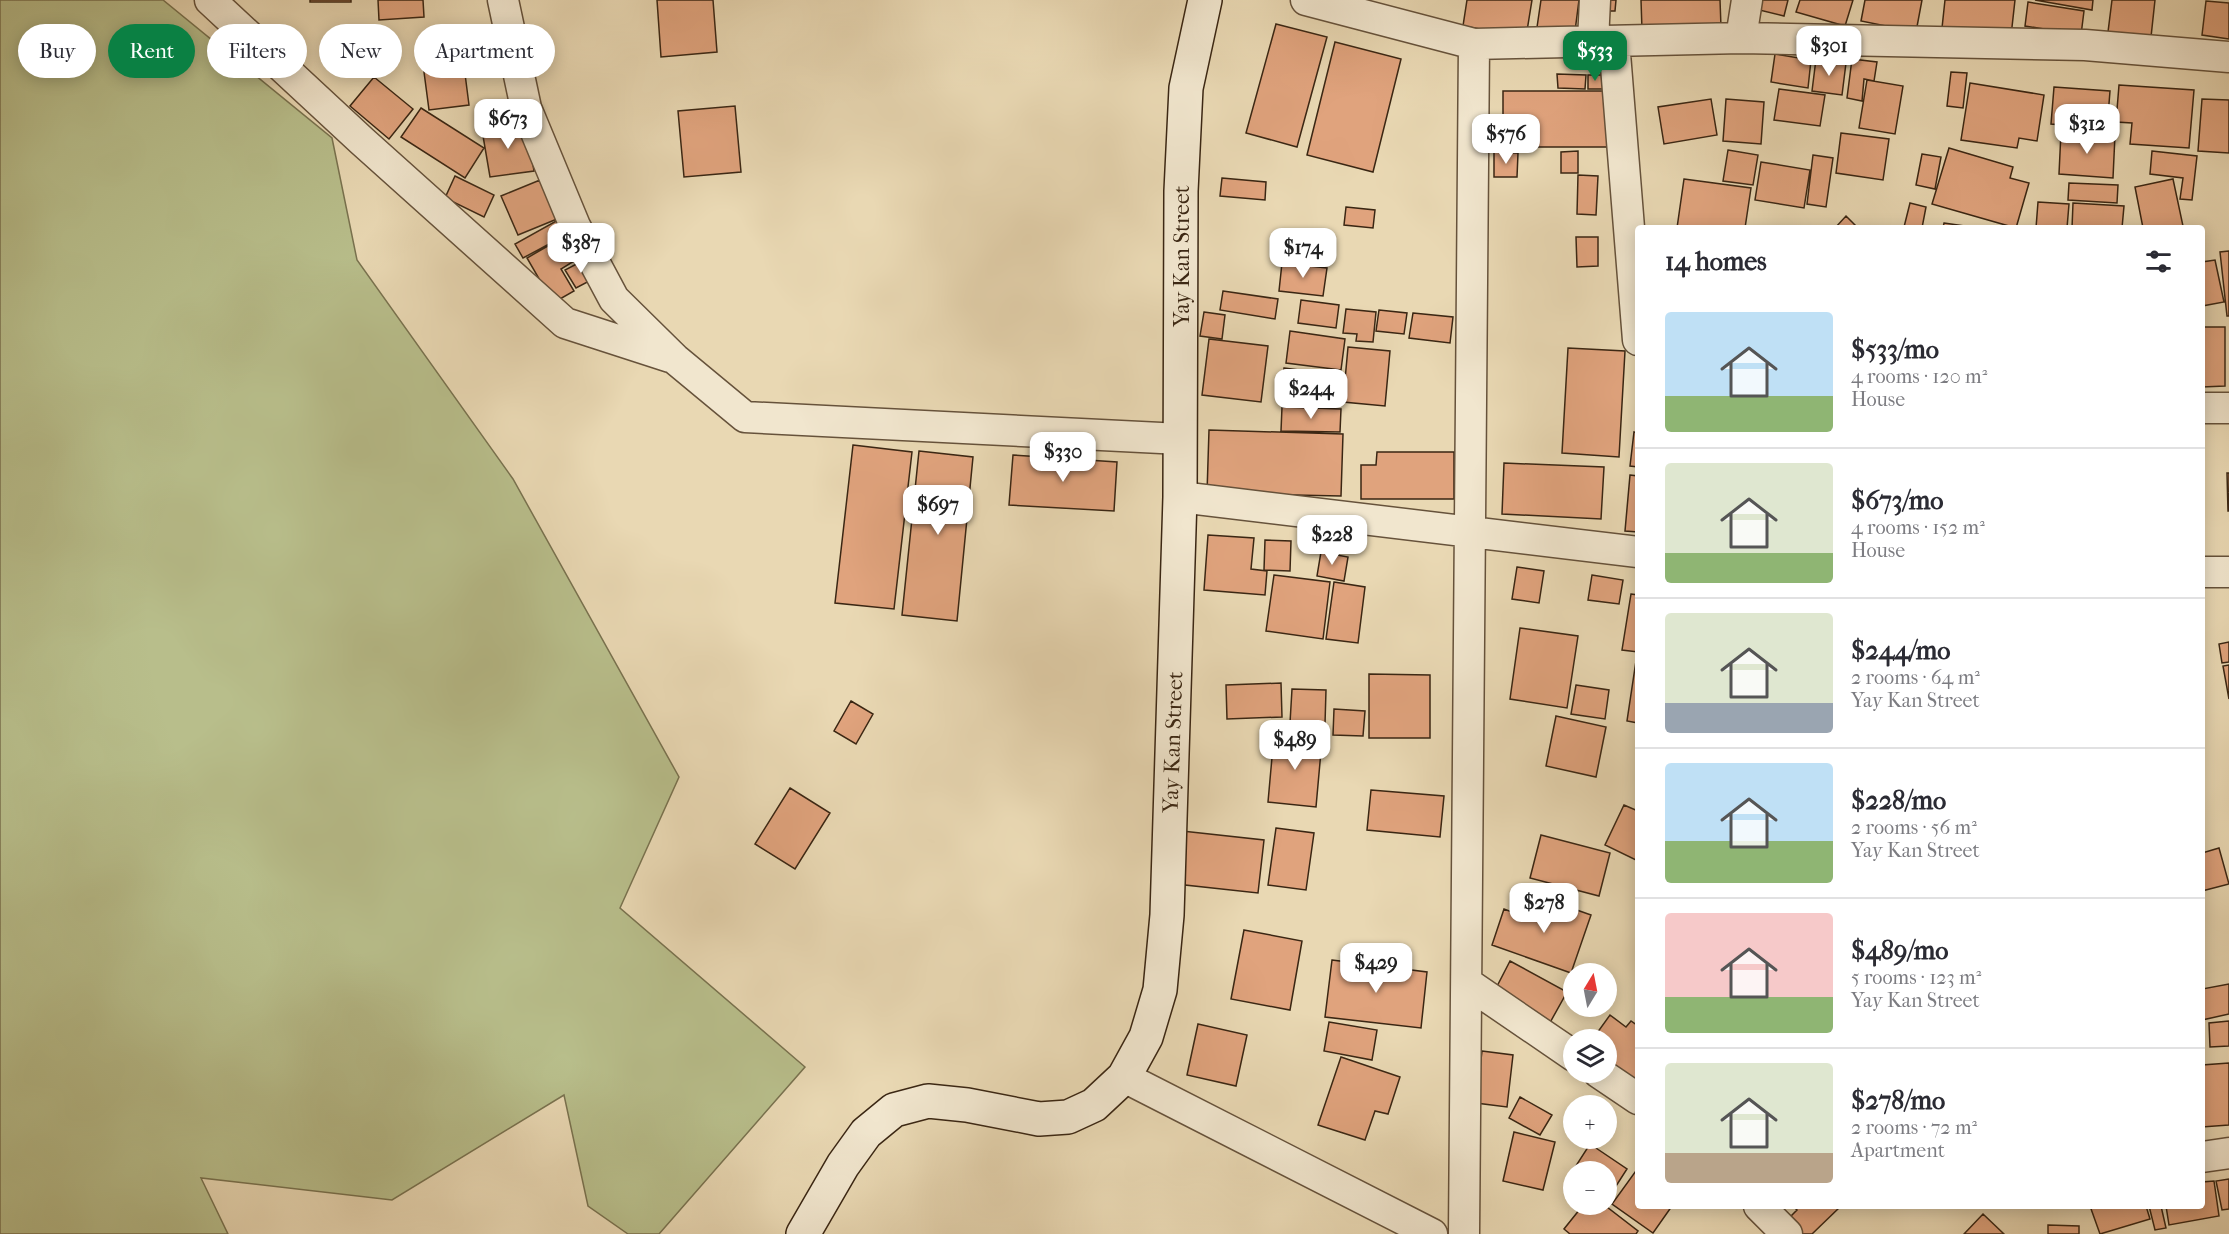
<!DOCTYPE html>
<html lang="en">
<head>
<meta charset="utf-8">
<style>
  body { margin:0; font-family:"IM FELL French Canon",serif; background:#f7f7f7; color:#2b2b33; height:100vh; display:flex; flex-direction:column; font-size:22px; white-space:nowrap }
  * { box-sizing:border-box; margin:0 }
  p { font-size:20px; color:#7c7c81 }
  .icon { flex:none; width:33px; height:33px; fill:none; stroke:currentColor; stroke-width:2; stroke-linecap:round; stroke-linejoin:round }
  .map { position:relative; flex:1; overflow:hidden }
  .drawer { position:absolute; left:1635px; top:225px; width:570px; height:984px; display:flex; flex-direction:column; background:#fff; border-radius:6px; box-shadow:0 3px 15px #0003 }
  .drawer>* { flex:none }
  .top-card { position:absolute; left:18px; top:24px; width:570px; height:54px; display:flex; gap:12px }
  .needle { width:39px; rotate:10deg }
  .controls { position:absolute; left:1563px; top:963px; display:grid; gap:12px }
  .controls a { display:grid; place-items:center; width:54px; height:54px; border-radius:50%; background:#fff; box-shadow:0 3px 15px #0003; font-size:30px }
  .price { position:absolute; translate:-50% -51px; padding:0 14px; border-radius:12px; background:#fff; color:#222; font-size:20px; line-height:39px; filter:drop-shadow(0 2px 3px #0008) }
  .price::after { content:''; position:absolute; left:50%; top:36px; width:18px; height:14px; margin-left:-9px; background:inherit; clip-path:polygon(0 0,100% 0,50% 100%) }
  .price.on { background:#0b8043; color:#fff }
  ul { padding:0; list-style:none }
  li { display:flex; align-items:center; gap:18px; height:150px; padding:0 30px }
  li+li { border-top:2px solid #e1e1e2 }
  li span { display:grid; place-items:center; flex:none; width:168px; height:120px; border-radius:6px; color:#555 }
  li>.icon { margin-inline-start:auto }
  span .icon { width:72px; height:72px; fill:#fffc; stroke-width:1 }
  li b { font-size:26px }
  h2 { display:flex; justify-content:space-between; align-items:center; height:72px; padding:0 30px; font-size:26px }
  .chip { padding:0 21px; border-radius:27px; background:#fff; box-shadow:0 3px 15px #0003; font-size:21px; line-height:54px }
  .chip.on { background:#0b8043; color:#fff }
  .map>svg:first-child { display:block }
  .green { fill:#b8be8b; stroke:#79724f; stroke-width:1.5 }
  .building { fill:#e0a37d; stroke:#3a2613; stroke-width:1.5 }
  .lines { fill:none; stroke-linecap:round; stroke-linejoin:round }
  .minor-casing { stroke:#66523b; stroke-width:33 }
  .secondary-casing { stroke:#3a2613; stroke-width:36 }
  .minor { stroke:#f1e6ce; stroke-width:30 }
  .secondary { stroke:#f1e6ce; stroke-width:33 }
  .labels { text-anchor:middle; stroke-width:4.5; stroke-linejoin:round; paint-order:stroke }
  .street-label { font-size:22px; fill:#3a2613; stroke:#f1e6ce }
</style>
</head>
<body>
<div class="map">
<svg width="2229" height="1234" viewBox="0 0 2229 1234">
  <rect width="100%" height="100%" fill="#e9d8b3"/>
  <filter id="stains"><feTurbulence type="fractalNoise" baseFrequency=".00333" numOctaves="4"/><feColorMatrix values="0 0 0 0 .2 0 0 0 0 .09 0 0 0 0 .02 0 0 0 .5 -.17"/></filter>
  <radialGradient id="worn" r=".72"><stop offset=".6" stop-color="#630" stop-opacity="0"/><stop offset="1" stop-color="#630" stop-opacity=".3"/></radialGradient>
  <!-- green -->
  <path class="green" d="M0,0h163l169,138 25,122 156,219 166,298 -59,131 185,159 -146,167h-31l-40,-28 -24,-111 -172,105 -191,-22 27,56h-228z"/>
  <!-- building -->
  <path class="building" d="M310,0h41v2h-41z
    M378,0h45l1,17 -45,3z
    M657,0h56l4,52 -56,5z
    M1467,0h65l-6,37 -63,-11z
    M1541,0h38l-5,39 -38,-5z
    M1605,0h11l-1,11h-11z
    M1641,0h79l1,27 -79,3z
    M1749,0h39l-4,16 -37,-9z
    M1800,0h53l-8,26 -49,-14z
    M1865,0h57l-6,32 -55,-11z
    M1945,0h70l-4,36 -69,-8z
    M2035,0h58l-1,10z
    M2112,0h43l-4,37 -43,-5z
    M2206,1l23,2v36l-27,-4z
    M2028,2l56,9 -3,24 -56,-9z
    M1276,24l51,13 -30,110 -51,-14z
    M1335,42l66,17 -28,113 -66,-17z
    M1775,54l36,6 -3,28 -37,-6z
    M1816,59l30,4 -4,32 -30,-4z
    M1852,59l25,3 -3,19 -10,-2 -2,22 -15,-3z
    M464,66l5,39 -40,5 -5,-38z
    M1951,72l16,1 -4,35 -16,-2z
    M1557,74l29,1 -1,14 -27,-1z
    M1588,75h15v14h-15z
    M374,77l39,32 -24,30 -39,-33z
    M1867,80l36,6 -8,48 -36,-6z
    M1970,83l74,12 -7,46 -18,-3 -2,10 -56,-8z
    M2119,85l75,5 -5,58 -59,-4 2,-21 -16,-1z
    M2054,87l56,4 -3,38 -56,-5z
    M1779,89l46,6 -5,31 -46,-6z
    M1503,91h106v56h-106z
    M1711,99l6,36 -53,9 -6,-37z
    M1726,99l38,3 -3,42 -38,-3z
    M2202,99l27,1v53l-31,-2z
    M520,105l3,15 -45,7 -2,-14z
    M735,106l6,66 -57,5 -6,-66z
    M421,108l63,40 -19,30 -64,-41z
    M526,123l8,48 -44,6 -8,-47z
    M2061,132l54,3 -2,43 -54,-4z
    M1841,133l48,6 -6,41 -47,-7z
    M1949,148l64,19 -3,11 19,5 -13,45 -84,-24z
    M1728,150l30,5 -5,30 -30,-4z
    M1578,151v22h-17v-21z
    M2152,151l45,5 -5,44 -12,-1 3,-21 -33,-4z
    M1494,152l24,1 -1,24h-23z
    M1922,154l19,3 -6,32 -19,-4z
    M1813,155l20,3 -7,49 -19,-3z
    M1761,162l49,8 -6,38 -49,-8z
    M1578,175l20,1 -2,39 -19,-1z
    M455,176l39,19 -10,22 -39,-19z
    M1222,178l44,4 -1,18 -45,-4z
    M1684,179l67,9 -6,40h-68z
    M2173,179l10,47 -40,2 -8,-41z
    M540,180l17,39 -39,16 -17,-39z
    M2069,183l49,2 -1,18 -49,-3z
    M2038,202l31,2 -2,24h-31z
    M1910,203l16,4 -4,21 -18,-1z
    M2073,203l51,3 -2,22h-50z
    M1346,207l29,3 -2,18 -29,-3z
    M1846,216l12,12h-23z
    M558,220l8,15 -43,23 -8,-14z
    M1944,223l27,4v1h-28z
    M567,235l12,23 -18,11 13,22 -21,12 -26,-45z
    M1576,237h22v29l-21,1z
    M2229,251v65h-2l-7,-64z
    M586,259l11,18 -21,11 -11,-18z
    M2215,260l9,42 -22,4v-44z
    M1282,263l45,5 -4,28 -44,-5z
    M1223,291l55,8 -3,20 -55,-9z
    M1301,300l38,5 -3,23 -38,-5z
    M1346,309l30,3 -3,30 -17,-1 1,-7 -14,-1z
    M1379,310l28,3 -3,21 -28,-3z
    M1204,312l21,3 -3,24 -22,-3z
    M1413,313l40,4 -3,26 -41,-5z
    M2202,327h23v59l-23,1z
    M1290,331l55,8 -4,31 -55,-7z
    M1209,339l59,7 -7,56 -59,-7z
    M1348,347l42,4 -5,55 -42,-4z
    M1568,348l57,3 -6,106 -57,-4z
    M1284,368l52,7 -4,29 -52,-7z
    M1282,407l59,2 -1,23 -59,-1z
    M1209,430l134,4 -2,62 -134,-3z
    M1634,432l4,1v34l-8,-1z
    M853,445l59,7 -18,157 -59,-6z
    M919,451l54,6 -16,164 -55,-6z
    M1377,452h77v47h-93v-34h15z
    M1013,455l104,7 -3,49 -105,-6z
    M1504,463l100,4 -3,52 -99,-5z
    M2227,473h2v38h-1z
    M1630,475l8,1v56l-13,-1z
    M1208,535l46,3 -3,31 16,2 -2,24 -61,-5z
    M1265,540l26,1 -1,30 -26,-1z
    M1321,552l27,5 -4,24 -27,-5z
    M1517,567l27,4 -5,32 -27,-4z
    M1274,575l56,7 -7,57 -57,-8z
    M1592,575l31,5 -4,24 -31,-4z
    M1334,582l31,5 -7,56 -32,-4z
    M1631,594l7,1v57l-16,-2z
    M1520,628l58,8 -11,72 -57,-9z
    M2229,642v20l-7,1 -3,-19z
    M1636,661l2,1v61l-11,-2z
    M2229,665v34l-6,-33z
    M1369,674l61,1v63h-61z
    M1281,683l1,34 -55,2 -1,-34z
    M1576,685l33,5 -4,29 -34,-5z
    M1292,689l34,1 -1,34 -35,-1z
    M851,701l22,13 -17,30 -22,-13z
    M1334,709l31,2 -2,25 -30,-1z
    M1556,716l50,11 -10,50 -50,-11z
    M1274,735l48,5 -6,67 -48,-5z
    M790,788l40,25 -35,56 -40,-25z
    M1371,790l73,6 -4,41 -73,-7z
    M1624,805l14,6v45l-2,4 -31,-15z
    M1276,828l38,5 -8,57 -38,-5z
    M1182,831l82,9 -6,53 -82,-9z
    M1541,835l69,18 -11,43 -69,-18z
    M2219,848l10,36 -27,7v-38z
    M1537,896l54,19 -20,58 -79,-28 12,-36 24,9z
    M1244,930l58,11 -12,69 -59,-11z
    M1332,960l95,12 -6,56 -96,-11z
    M1510,961l57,31 -20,36 -56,-30z
    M2229,984v30l-27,6v-31z
    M1610,1015l16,12 5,-6 7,5v57l-32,-23v-20h-14z
    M2229,1021v25l-19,1 -1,-24z
    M1329,1022l48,8 -5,30 -48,-9z
    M1198,1024l49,11 -11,51 -49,-11z
    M1482,1051l31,4 -6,52 -31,-4z
    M1341,1057l59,20 -12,37 -13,-3 -10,29 -47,-15z
    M2229,1063v62l-27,2v-62z
    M1520,1097l32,18 -12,20 -31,-17z
    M1514,1132l41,10 -12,48 -40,-9z
    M1590,1144l37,25 -20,31 -1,-28h-32v6l-4,-3z
    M1638,1168v38h34l-19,27 -41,-29z
    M2229,1179v30l-7,1 -6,-29z
    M2214,1181l5,35 -50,9 -3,-19h36v-24z
    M1584,1204h19l35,27 -2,3h-66l-6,-5z
    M1793,1206h48l-29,28h-23l-8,-8 16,-16z
    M2090,1206h56l4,13 -50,15z
    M2149,1206h12l5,22 -11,2z
    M1983,1214l21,20h-40z
    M2048,1225l31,1v8h-31z"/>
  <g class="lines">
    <!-- minor casing -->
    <g class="minor-casing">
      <path id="minor" d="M210,0l152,141 203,182 105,34
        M503,0l23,108 49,118 39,73 61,60 70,58 436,22
        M1306,0l168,44 267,-6 344,7 144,12
        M1741,38l6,-38
        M1593,41l2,-41
        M1614,41l24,299
        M2202,408h27
        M1180,497l458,55
        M2202,572h27
        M1467,983l107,73
        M1598,1072l40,27
        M1124,1077l308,157
        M2202,1157l27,-4
        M1759,1206l28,28
        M1464,1234l10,-1190"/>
    </g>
    <!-- secondary casing -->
    <g class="secondary-casing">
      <path id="secondary" d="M803,1234l40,-69 23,-32 28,-23 34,-9 39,4 72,14 29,-2 26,-12 30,-28 22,-40 14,-47 7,-75 13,-418 1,-306 5,-103 19,-88"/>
    </g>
    <!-- minor -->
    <use href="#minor" class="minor"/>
    <!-- secondary -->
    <use href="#secondary" class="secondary"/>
  </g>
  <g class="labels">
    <!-- street labels -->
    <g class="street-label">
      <text transform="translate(1181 256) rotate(-90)" y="8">Yay Kan Street</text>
      <text transform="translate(1172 742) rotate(-88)" y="8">Yay Kan Street</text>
    </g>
  </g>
  <rect width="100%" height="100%" filter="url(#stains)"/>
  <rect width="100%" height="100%" fill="url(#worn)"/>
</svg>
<div class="controls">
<a><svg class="needle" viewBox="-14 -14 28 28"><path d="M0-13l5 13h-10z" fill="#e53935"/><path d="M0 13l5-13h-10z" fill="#7c7c81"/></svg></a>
<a><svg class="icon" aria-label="layers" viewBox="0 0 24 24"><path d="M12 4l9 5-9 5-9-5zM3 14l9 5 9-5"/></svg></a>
<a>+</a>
<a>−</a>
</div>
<b class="price" style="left:1829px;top:77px">$301</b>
<b class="price on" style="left:1595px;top:82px">$533</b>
<b class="price" style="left:508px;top:150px">$673</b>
<b class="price" style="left:2087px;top:155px">$312</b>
<b class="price" style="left:1506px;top:165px">$576</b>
<b class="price" style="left:581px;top:274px">$387</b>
<b class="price" style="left:1303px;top:279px">$174</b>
<b class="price" style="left:1311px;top:420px">$244</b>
<b class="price" style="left:1063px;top:483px">$330</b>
<b class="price" style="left:938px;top:536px">$697</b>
<b class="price" style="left:1332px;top:566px">$228</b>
<b class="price" style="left:1295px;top:771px">$489</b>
<b class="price" style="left:1544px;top:934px">$278</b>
<b class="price" style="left:1376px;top:994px">$429</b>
<div class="top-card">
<a class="chip">Buy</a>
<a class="chip on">Rent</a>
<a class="chip">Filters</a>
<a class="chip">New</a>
<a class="chip">Apartment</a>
</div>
<section class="drawer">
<h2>14 homes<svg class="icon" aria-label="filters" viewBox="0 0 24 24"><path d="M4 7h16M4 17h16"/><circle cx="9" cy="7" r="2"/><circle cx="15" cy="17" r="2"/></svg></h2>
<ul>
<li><span style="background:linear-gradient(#bfe0f5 70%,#8fb573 0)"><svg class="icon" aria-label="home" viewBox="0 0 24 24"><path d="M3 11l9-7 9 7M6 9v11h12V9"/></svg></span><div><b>$533/mo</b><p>4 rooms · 120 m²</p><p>House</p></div></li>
<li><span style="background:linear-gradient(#dfe7d0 75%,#8fb573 0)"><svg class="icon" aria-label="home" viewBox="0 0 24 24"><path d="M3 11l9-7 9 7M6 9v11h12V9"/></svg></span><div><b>$673/mo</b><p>4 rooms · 152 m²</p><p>House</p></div></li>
<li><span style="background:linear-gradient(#dfe7d0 75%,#9aa5b1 0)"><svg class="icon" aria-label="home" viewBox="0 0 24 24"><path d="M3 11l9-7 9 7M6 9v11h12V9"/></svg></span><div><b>$244/mo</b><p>2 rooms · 64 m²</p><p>Yay Kan Street</p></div></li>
<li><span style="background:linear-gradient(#bfe0f5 65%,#8fb573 0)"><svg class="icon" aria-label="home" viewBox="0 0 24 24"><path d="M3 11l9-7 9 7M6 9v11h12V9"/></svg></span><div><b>$228/mo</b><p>2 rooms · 56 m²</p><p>Yay Kan Street</p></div></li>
<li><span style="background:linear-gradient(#f6c9c9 70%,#8fb573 0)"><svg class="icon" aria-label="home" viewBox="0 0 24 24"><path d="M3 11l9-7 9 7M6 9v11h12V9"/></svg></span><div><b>$489/mo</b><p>5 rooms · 123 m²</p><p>Yay Kan Street</p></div></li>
<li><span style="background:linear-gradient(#dfe7d0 75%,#b9a48a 0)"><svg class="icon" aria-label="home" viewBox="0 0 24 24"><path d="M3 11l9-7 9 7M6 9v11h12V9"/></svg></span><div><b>$278/mo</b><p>2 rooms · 72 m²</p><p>Apartment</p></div></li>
</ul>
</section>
</div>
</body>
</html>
